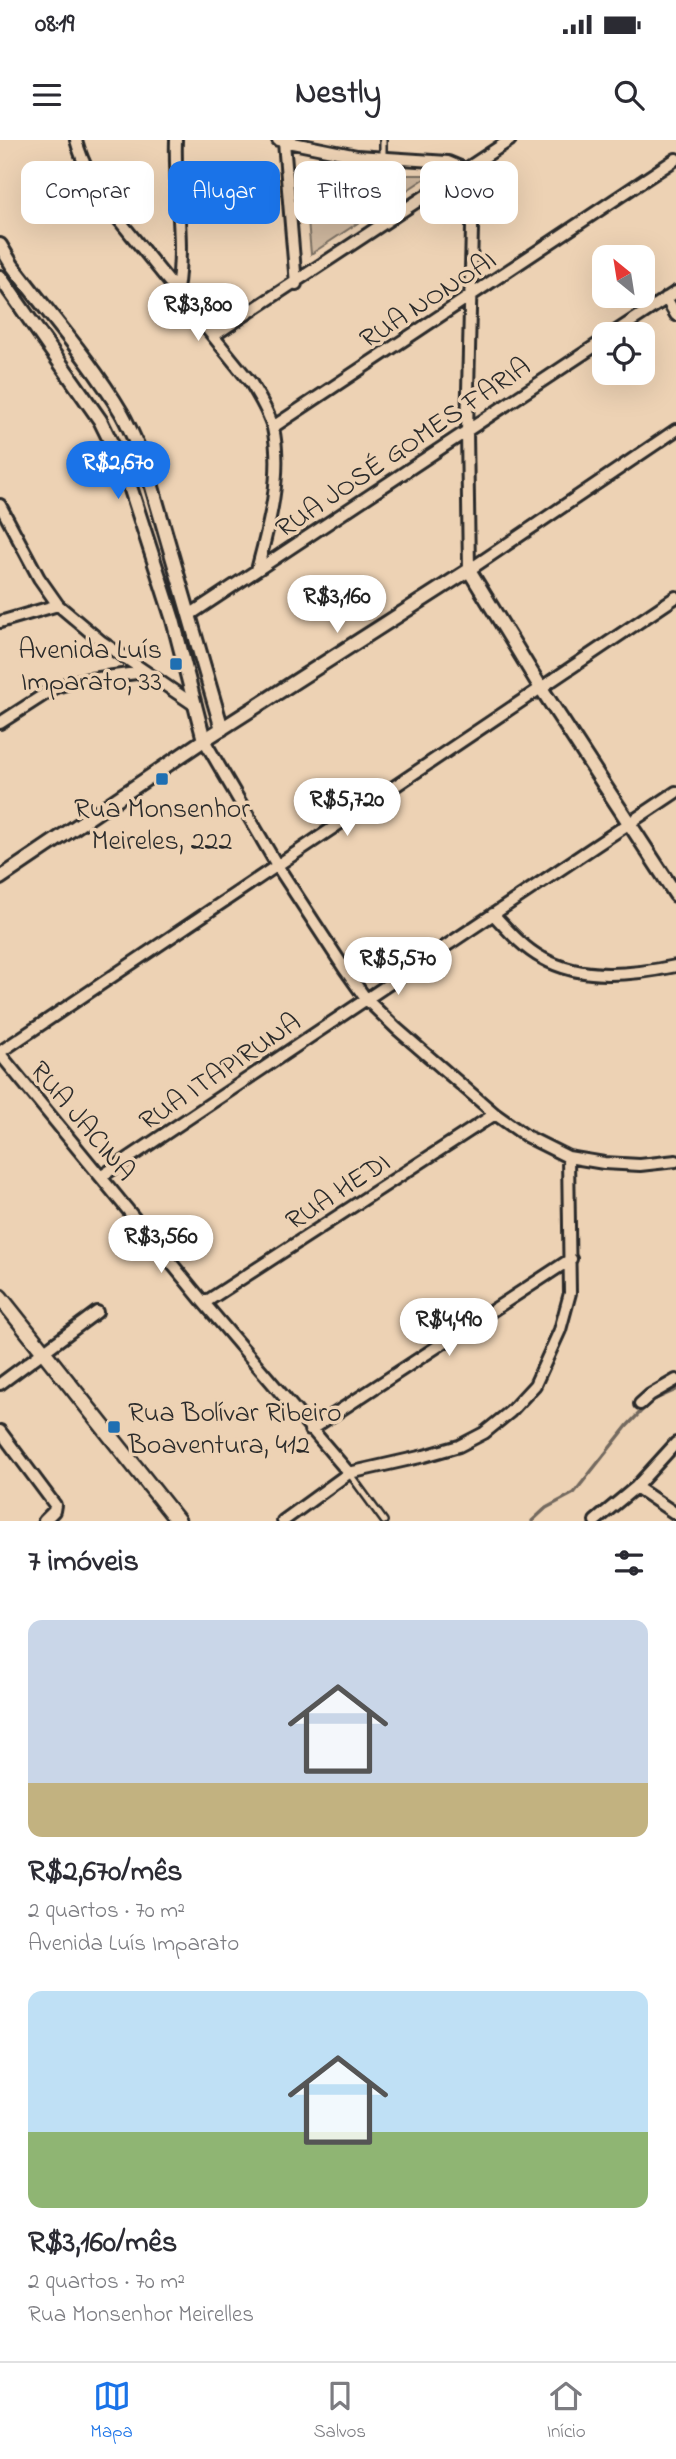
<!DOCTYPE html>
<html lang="pt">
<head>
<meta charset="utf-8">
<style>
  body { margin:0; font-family:"Indie Flower",sans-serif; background:#f7f7f7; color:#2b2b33; height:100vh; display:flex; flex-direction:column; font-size:26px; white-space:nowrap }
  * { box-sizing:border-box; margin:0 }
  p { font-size:23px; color:#7c7c81 }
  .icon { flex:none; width:38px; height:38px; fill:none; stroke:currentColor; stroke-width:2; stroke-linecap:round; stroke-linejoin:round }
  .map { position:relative; height:1381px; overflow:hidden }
  .panel { display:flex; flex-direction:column; background:#fff; flex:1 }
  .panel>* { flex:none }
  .guide { position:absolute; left:21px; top:21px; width:635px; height:63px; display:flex; gap:14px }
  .needle { width:46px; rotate:330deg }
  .tools { position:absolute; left:592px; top:105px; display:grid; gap:14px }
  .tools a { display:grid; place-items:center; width:63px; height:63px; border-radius:14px; background:#fff; box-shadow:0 7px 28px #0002; font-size:35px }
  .price { position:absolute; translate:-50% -60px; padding:0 16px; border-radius:24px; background:#fff; color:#222; font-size:23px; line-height:46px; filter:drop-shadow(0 2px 4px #0008) }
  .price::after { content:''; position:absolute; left:50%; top:42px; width:21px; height:16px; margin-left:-10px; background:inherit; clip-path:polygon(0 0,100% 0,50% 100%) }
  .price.current { background:#1a73e8; color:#fff }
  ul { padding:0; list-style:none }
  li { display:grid; align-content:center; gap:14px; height:371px; padding:0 28px }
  li span { display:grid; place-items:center; height:217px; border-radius:14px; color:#555 }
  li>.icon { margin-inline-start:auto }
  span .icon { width:126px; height:126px; fill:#fffc; stroke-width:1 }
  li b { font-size:30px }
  h2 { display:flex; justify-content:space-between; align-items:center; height:84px; padding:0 28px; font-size:30px }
  .tag { padding:0 24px; border-radius:14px; background:#fff; box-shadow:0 7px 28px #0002; font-size:24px; line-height:63px }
  .tag.current { background:#1a73e8; color:#fff }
  .status { display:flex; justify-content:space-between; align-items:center; height:49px; padding:0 35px; background:#fff; direction:ltr }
  .status svg { height:19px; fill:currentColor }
  header { display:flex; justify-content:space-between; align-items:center; height:91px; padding:0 28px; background:#fff; font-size:32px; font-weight:800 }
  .tab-bar { display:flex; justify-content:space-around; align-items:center; height:98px; border-top:2px solid #e1e1e2; background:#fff; font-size:19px; color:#7c7c81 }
  .tab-bar a { display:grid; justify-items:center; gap:4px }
  .tab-bar .current { color:#1a73e8 }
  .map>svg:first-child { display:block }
  .green { fill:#ceb79e; stroke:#7c7164; stroke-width:2 }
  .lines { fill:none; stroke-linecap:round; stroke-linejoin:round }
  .stream { stroke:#73695e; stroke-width:3.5 }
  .service-casing { stroke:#2b2b2b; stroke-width:10 }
  .minor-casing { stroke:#2b2b2b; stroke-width:16 }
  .tertiary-casing { stroke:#2b2b2b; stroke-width:18 }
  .secondary-casing { stroke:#2b2b2b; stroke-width:19 }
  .service { stroke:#edd2b4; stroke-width:5 }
  .minor { stroke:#edd2b4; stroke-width:10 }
  .tertiary { stroke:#edd2b4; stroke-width:12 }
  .secondary { stroke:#edd2b4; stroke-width:14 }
  .poi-dot { fill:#1f6fb2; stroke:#edd2b4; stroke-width:2.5 }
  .labels { text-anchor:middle; stroke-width:7; stroke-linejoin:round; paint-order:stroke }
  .street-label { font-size:28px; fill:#2b2b2b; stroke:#edd2b4 }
  .poi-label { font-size:28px; fill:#2b2b2b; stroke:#edd2b4; text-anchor:end }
</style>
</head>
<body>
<div class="status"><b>08:19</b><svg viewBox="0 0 49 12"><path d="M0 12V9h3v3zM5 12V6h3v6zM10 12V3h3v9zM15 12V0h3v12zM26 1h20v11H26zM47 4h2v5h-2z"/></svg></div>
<header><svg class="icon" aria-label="menu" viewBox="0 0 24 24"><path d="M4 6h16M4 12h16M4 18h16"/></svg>Nestly<svg class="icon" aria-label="search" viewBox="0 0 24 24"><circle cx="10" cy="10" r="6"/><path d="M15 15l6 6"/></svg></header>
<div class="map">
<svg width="676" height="1381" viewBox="0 0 676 1381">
  <rect width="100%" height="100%" fill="#edd2b4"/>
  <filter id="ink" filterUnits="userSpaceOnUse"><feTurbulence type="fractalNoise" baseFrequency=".0143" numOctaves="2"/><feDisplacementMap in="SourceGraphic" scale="14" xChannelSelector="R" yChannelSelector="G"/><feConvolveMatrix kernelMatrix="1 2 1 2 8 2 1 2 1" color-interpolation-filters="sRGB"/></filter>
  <g filter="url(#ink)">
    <!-- green -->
    <path class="green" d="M303,24l58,11h69l-119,79z"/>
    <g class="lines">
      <!-- stream -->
      <path class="stream" d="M532,1381l14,-13 28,-15 53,-67 24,-25 25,-11"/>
      <!-- service casing -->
      <g class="service-casing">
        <path id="service" d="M383,0v18
          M349,1333l35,48"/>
      </g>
      <!-- minor casing -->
      <g class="minor-casing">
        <path id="minor" d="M76,0c7,26 20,47 35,70l140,173c8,14 18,29 22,45 10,45 -4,98 -16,142
          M176,0c-2,51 9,98 1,150
          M278,0l79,16 91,6 17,7
          M284,2l12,142
          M465,29l8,19 -6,243 2,139
          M666,158l10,17
          M612,194l64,-42
          M213,196l297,-196
          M273,287l403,-268
          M0,365l39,73 19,27 44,37 94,64
          M469,430l207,-140
          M191,474l413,-274
          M0,482l58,-17
          M0,583l56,-36 20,-6 68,-9
          M204,600l74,127 66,101 22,31 31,30 98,85 31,22 42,21 36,6 36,2 36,-4
          M493,774c15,16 30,34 49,44 40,23 91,17 134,8
          M0,912l676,-455
          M0,914l204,249 145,170
          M102,1036l574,-384
          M204,1163l291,-189
          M0,1244l97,-72
          M640,1264l10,-9 26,-15
          M310,1290l261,-171
          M0,1291l55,74 -1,6 -10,10
          M636,1347l40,27
          M283,1381l66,-48 75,-17 35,-10 25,-13 26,-21 25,-27 25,-55 10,-37 -2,-136
          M595,1381l41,-34 40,-44"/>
      </g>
      <!-- tertiary casing -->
      <g class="tertiary-casing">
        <path id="tertiary" d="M0,105l12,20c36,48 78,95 109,147 10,17 17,36 25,54l76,263
          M0,137l100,143 25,51 48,149 31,120
          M0,738l204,-138 265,-170 72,118 135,207"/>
      </g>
      <!-- secondary casing -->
      <g class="secondary-casing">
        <path id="secondary" d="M0,1157l178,224"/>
      </g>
      <!-- service -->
      <use href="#service" class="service"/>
      <!-- minor -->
      <use href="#minor" class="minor"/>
      <!-- tertiary -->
      <use href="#tertiary" class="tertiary"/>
      <!-- secondary -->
      <use href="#secondary" class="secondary"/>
    </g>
  </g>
  <!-- markers -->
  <g class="poi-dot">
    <rect x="169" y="517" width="14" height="14" rx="3.5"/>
    <rect x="155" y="632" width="14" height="14" rx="3.5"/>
    <rect x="107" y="1280" width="14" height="14" rx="3.5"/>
  </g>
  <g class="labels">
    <!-- street labels -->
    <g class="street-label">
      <text transform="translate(427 158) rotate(-33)" y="10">RUA NONOAI</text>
      <text transform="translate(402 306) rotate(-34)" y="10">RUA JOSÉ GOMES FARIA</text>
      <text transform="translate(219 930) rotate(-34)" y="10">RUA ITAPIRUNA</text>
      <text transform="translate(84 980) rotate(50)" y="10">RUA JACINA</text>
      <text transform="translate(337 1050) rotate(-33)" y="10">RUA HEDI</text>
    </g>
    <!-- poi labels -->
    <g class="poi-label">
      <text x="162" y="518">Avenida Luís<tspan x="162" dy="32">Imparato, 33</tspan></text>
      <text x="162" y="677" text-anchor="middle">Rua Monsenhor<tspan x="162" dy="32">Meireles, 222</tspan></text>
      <text x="128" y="1281" text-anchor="start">Rua Bolívar Ribeiro<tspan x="128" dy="32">Boaventura, 412</tspan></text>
    </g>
  </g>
</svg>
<div class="tools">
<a><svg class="needle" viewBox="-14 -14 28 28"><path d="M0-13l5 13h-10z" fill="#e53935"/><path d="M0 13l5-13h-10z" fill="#7c7c81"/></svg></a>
<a><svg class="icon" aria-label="locate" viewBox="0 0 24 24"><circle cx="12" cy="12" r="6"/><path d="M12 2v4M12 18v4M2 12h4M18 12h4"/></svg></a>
</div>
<b class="price" style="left:198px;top:203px">R$3,800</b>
<b class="price current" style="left:118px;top:361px">R$2,670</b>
<b class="price" style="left:337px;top:495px">R$3,160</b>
<b class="price" style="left:347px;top:698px">R$5,720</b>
<b class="price" style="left:398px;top:857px">R$5,570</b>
<b class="price" style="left:161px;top:1135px">R$3,560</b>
<b class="price" style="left:449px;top:1218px">R$4,490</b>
<div class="guide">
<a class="tag">Comprar</a>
<a class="tag current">Alugar</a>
<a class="tag">Filtros</a>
<a class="tag">Novo</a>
</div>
</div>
<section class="panel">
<h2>7 imóveis<svg class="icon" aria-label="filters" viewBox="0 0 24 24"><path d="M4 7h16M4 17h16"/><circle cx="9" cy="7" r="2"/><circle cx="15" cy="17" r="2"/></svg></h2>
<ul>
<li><span style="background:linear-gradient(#c9d6e8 75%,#c2b280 0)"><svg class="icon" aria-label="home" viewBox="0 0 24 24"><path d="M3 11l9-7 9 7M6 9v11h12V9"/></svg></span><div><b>R$2,670/mês</b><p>2 quartos · 70 m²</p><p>Avenida Luís Imparato</p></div></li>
<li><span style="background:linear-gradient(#bfe0f5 65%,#8fb573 0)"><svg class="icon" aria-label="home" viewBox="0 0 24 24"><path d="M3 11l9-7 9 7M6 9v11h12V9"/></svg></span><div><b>R$3,160/mês</b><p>2 quartos · 70 m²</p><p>Rua Monsenhor Meirelles</p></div></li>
</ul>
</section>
<nav class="tab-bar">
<a class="current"><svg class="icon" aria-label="map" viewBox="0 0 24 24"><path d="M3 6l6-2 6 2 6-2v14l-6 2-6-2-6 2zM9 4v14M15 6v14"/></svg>Mapa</a>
<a><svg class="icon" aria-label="saved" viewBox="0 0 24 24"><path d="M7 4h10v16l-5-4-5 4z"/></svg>Salvos</a>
<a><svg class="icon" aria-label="home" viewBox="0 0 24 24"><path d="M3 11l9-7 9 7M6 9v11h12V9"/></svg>Início</a>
</nav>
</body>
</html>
